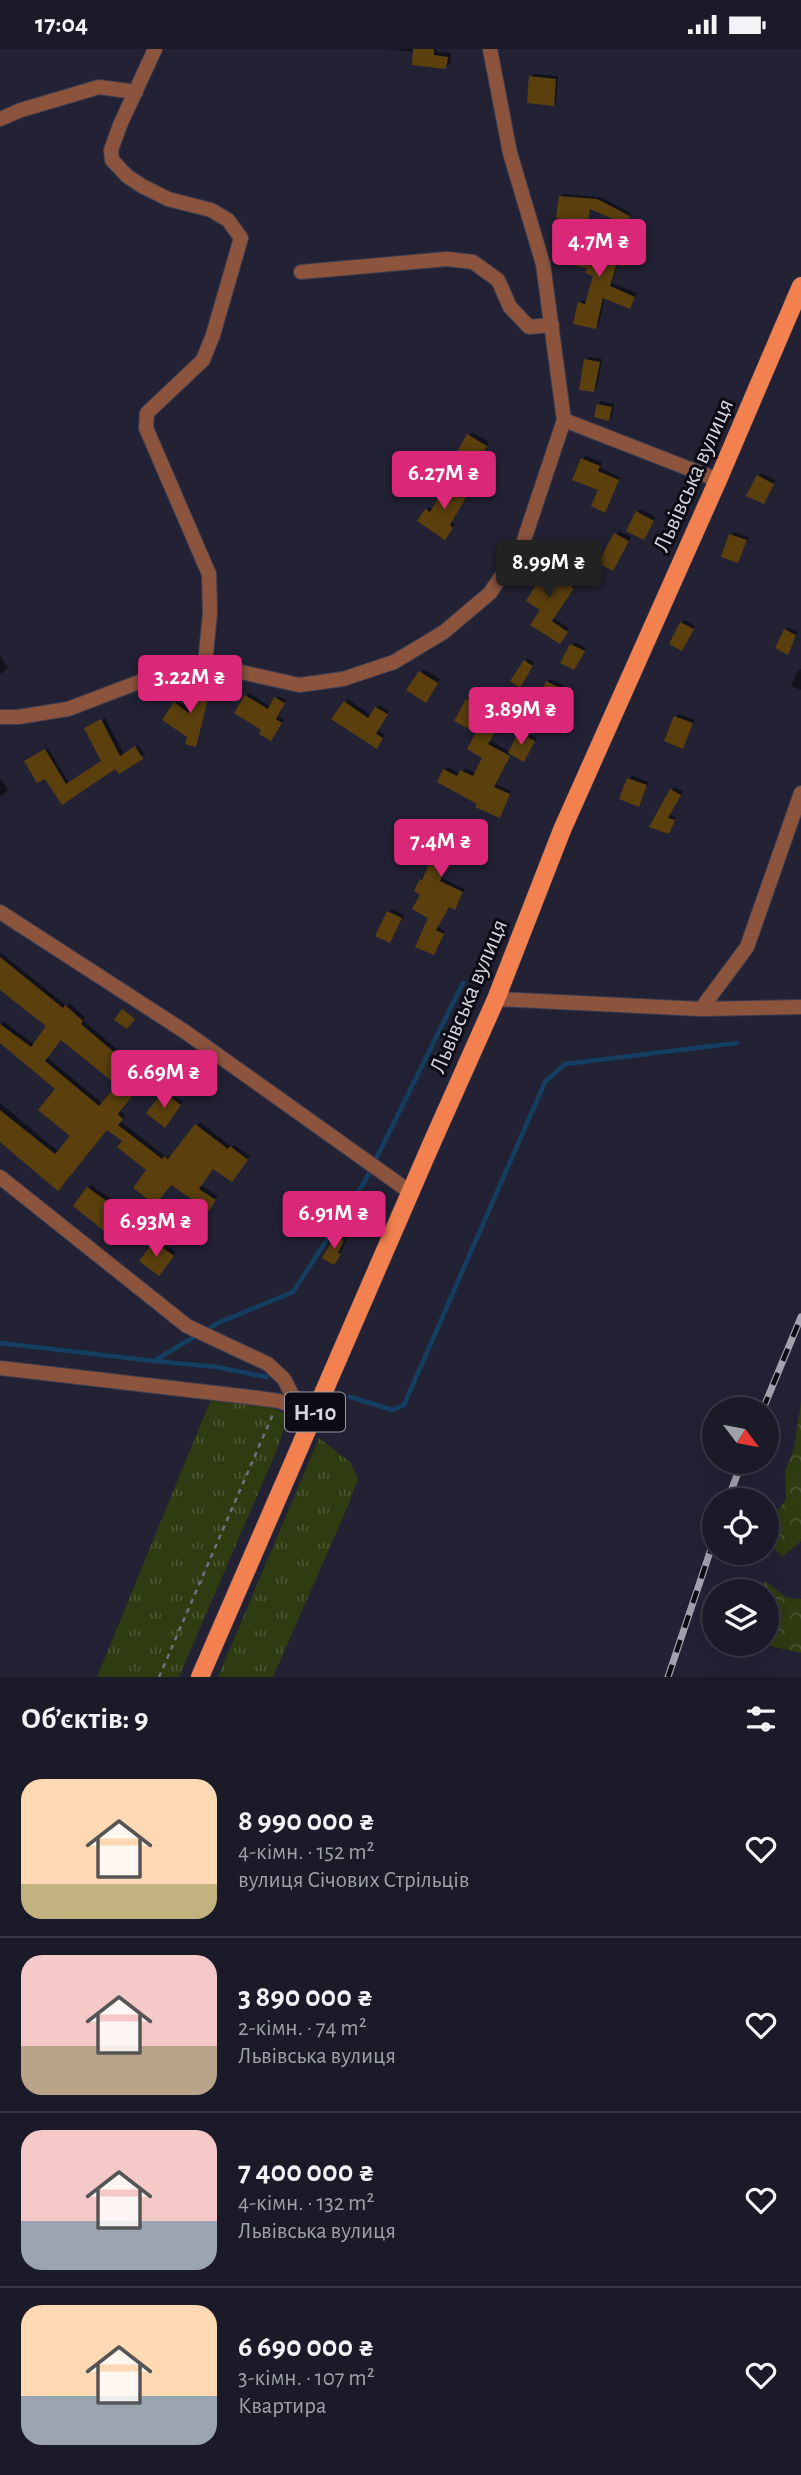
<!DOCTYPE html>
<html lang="uk">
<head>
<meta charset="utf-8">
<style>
  body { margin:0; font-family:"Alegreya Sans",sans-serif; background:#232330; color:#f1f3f6; height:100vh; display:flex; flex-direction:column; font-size:26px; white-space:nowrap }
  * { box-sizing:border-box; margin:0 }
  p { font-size:23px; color:#9fa1a8 }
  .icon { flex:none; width:38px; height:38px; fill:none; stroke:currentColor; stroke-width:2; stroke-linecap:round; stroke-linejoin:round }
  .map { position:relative; height:1628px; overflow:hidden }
  .details { display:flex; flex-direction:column; background:#1a1a28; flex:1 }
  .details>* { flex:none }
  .needle { width:46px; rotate:122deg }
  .buttons { position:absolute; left:702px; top:1348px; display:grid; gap:14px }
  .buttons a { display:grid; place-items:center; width:77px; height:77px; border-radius:50%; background:#1a1a28; box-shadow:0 7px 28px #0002,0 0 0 2px #383845; font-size:35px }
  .price { position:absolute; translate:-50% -60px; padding:0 16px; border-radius:7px; background:#db2777; color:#fff; font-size:23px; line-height:46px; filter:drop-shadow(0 2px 4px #0008) }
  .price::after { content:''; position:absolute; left:50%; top:42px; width:21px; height:16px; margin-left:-10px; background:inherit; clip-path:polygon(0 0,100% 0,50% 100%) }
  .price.selected { background:#222; color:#fff }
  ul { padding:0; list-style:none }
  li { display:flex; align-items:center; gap:21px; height:175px; padding:0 21px }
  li+li { border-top:2px solid #383845 }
  li span { display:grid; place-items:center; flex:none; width:196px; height:140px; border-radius:21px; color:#555 }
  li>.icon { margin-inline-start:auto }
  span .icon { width:84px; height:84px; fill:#fffc; stroke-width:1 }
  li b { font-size:30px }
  h2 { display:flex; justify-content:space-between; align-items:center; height:84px; padding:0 21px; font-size:30px }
  .status { display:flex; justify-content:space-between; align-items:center; height:49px; padding:0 35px; background:#1a1a28; direction:ltr }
  .status svg { height:19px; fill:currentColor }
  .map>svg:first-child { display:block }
  .grass { fill:url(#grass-tufts) }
  .forest { fill:url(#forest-crowns) }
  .shadow { fill:#0007; fill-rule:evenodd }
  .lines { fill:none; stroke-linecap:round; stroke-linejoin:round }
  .stream { stroke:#143f60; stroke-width:4.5 }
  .building { fill:#5b400e; fill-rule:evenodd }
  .minor-casing { stroke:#3f3e51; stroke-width:16 }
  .major-casing { stroke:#3f3e51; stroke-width:19 }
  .path { stroke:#717081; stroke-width:2.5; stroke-dasharray:5 5; stroke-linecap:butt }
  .minor { stroke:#8c543d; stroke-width:14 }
  .major { stroke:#f3804f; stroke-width:18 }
  .rail-casing { stroke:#a2a2b0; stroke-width:7 }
  .rail { stroke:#0d0c15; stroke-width:4.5; stroke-dasharray:13; stroke-linecap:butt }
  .labels { text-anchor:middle; stroke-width:6; stroke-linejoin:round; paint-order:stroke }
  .shield { fill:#0d0c15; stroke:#9898a4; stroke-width:2 }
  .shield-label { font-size:23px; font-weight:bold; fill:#d4d4e1 }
  .street-label { font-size:24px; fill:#d4d4e1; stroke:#0d0c15 }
</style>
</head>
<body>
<div class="status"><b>17:04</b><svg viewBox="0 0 49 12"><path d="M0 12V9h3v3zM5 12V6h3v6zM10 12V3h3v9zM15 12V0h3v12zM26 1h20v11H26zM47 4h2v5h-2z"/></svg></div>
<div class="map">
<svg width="801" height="1628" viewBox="0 0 801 1628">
  <defs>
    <pattern id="grass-tufts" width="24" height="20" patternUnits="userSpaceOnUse" patternTransform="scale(1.75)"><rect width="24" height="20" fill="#2f3b10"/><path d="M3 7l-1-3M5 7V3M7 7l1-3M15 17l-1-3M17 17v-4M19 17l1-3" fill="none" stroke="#4c5632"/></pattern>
    <pattern id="forest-crowns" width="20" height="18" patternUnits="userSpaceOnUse" patternTransform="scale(1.75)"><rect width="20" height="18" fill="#2f3b10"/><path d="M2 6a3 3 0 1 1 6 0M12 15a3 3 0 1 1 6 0" fill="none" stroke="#4c5632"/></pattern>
  </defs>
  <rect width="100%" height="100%" fill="#232235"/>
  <!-- grass -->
  <path class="grass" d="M211,1350l57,7 16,7 2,10 -10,29 -97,225h-82z
    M319,1389l31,24 8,17 -11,29 -74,169h-55z"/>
  <!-- forest -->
  <path class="forest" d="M801,1352v140l-19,16 -15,-17v-8l4,-11 15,-22 -1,-27 9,-24z
    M765,1532l22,17 14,1v54l-43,-10h8v-52h-4z"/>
  <!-- shadow -->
  <path class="shadow" d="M386,0h51v3l14,1 -1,10 -4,4 -31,-15z
    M534,25l24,2 -2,25 -3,3 -22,-27z
    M563,145l37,3 31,16 -3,8 -37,-14 -3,13 -27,-23z
    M612,189l21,12 -6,12h-9l-6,21 25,10 -7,14 -25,-10 -6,27 -3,3 -16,-24 3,-3 5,1 7,-27 -20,-31 3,-3 29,6z
    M589,308l13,2 -5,28 -3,4 -8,-31z
    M601,352l13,3 -2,12 -3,3 -11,-14z
    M472,383l17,10 -11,20 -9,-27z
    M586,407l16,6 -2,6 20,9 -15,33 -5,-21 -18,-30z
    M761,424l14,7 -9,19 -8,-23z
    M452,432l17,10 -17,31 3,2 -7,10 -21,-24 3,-3 4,3z
    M640,460l16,8 -12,21 -7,-26z
    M619,482l12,6 -16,29 -15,-3z
    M734,483l15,5 -11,24 -7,-26z
    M547,507l16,11 -4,7 16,11 -22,33 16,10 -7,11 -19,-30 -4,-27 5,-23z
    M685,571l10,6 -13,23v-26z
    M788,578l10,5 -10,20 -3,-22z
    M575,593l11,6 -12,20 -12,-6z
    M0,606l8,13 -8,6z
    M528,609l6,5 -11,19 2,-21z
    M423,620l17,10 -12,18 -19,-7z
    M801,620v21l-10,-4 6,-14z
    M550,630l14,6 -13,24 -4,-27z
    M199,632l13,3 -17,61 -6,-9 -14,-33 2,-2 14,9z
    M249,644l22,14 7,-11 8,4 -8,16 6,4 -11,16 -10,-7 -17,-33z
    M470,648l11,6 -3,4 23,13 -11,20 20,12 13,-22 14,8 -13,21 -13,-6 -16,31 16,7 -9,22 -23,-10 -34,-33 3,-3 12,7 5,-6 11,5 8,-16 -17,-57z
    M348,650l24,17 7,-11 10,6 -11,19 7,5 -6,9 -34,-42z
    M679,665l16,6 -13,27 -6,-30z
    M105,669l19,36 14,-9 7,10 -29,11 -54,37 -17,-27 -15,-17 18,-11 21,35 33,-22 -13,-35z
    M632,726l17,7 -10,23 -18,-7z
    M1,730l7,11 -8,7v-17z
    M674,738l9,4 -13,24 6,2 -7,15 -17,-6z
    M434,772l29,14 6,-10 18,8 -15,28 -19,-9 -11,26 23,11 -8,16h-7l-13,22 8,4 -9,20 -15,-71 12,-20 -2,-36z
    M392,860l12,6 -14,26 -2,-29z
    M0,903l67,54 2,-3 16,14 -2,3 49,42 2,-3 16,13 -31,38 6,5 -5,6 46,36 3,-2 3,2 28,-35 32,25 2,-2 16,11 -15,21 -21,-10 -13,18 17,11 -6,9 -63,-35 -25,-29 -17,-13 -46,58 -61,-49v-34l59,49 13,-16 -14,-47 -58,-47 2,-22 32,24 14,-18 -48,-39zM61,989l54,44 1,5 -13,17 -56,-47z
    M167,1041l16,12 -15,20 -19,-9z
    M91,1136l50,35 -16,19 -37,-51z
    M342,1183l6,4 -10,22 -2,-21z
    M158,1190l18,13 -14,19 -21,-11z"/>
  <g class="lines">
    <!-- stream -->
    <path class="stream" d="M205,1282l13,-8 75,-31 72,-111 98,-198
      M0,1294l154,18 43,-26
      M154,1312l62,6 51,10
      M350,1348l43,13 11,-5 141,-323 20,-18 172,-21"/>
  </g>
  <!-- building -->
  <path class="building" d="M413,0h21v6l14,2 -2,12 -34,-4z
    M529,27l27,3 -2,27 -27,-3z
    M559,147l38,3 33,17 -4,9 -36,-16 -2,13 -32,-4z
    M608,191l24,13 -8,14 -7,-4 -7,23 25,11 -5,12 -27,-11 -7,31 -23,-5 5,-22 7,2 8,-28 -8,-3 2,-5 -19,-4 5,-22 30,6z
    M584,310l16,3 -6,30 -15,-2z
    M597,355l15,3 -3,14 -15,-4z
    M467,385l20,12 -12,21 -20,-12z
    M581,409l19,8 -2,5 21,9 -14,33 -14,-7 7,-16 -26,-10z
    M757,426l17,9 -10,20 -18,-8z
    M447,434l21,11 -18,31 3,3 -8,12 -28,-19 8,-12 5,3z
    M636,462l18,10 -10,19 -18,-9z
    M614,484l15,8 -16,30 -15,-8z
    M729,485l18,6 -9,23 -17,-6z
    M543,509l19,13 -5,6 17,11 -22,33 16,11 -8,12 -30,-19 10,-15 -14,-9 11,-18 -7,-5z
    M680,573l14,7 -12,22 -13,-7z
    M784,580l12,6 -8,20 -13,-7z
    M570,595l15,7 -11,19 -14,-7z
    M524,611l9,6 -13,22 -10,-7z
    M419,622l19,12 -12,20 -20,-13z
    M546,632l16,8 -11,22 -15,-7z
    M195,634l16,3 -15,61 -11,-3 2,-7 -25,-17 12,-18 15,11z
    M245,646l23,14 6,-12 11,6 -9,16 6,4 -11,18 -12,-7 2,-4 -27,-17z
    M466,650l13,7 -2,4 23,14 -12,20 22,12 -16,31 16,7 -10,24 -25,-11 2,-3 -40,-22 6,-13 14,7 3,-6 13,6 9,-18 -15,-9 9,-16 -22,-12z
    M344,652l24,17 7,-11 13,7 -12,20 7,4 -6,11 -46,-30z
    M674,667l19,7 -10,26 -19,-8z
    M101,670l19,37 15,-10 8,13 -24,15 -4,-5 -53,36 -17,-26 -8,4 -13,-22 21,-12 21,35 35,-23 -17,-33z
    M518,683l17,9 -11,21 -16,-9z
    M627,729l20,7 -8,22 -20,-8z
    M670,740l11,6 -13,23 7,2 -6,14 -20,-7z
    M430,774l30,14 5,-10 20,9 -12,27 -21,-9 -12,27 23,11 -8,18 -6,-3 -13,23 8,4 -10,21 -19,-8 13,-29 -16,-9 8,-14 -6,-4 6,-12 2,1 9,-20 -15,-7z
    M387,862l15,7 -12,25 -15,-7z
    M0,908l63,51 2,-3 18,16 -2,3 47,40 2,-3 18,15 -30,38 5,5 -5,6 44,34 2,-3 4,3 27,-35 33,25 2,-3 18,14 -16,22 -19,-13 -14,20 17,11 -7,11 -38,-26 -16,20 -22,-17 13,-18 -29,-23 5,-6 -15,-11 -49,61 -58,-49v-32l55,44 15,-18 -32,-26 17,-21 -55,-46v-19l31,23 15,-21 -46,-36zM61,991l52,42 -2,3 3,3 -15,18 -54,-45z
    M122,960l13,10 -8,10 -13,-9z
    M163,1043l18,13 -16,23 -19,-15z
    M87,1138l52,37 -17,21 -49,-39z
    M335,1187l9,5 -6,12 3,1 -7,11 -12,-7z
    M154,1192l20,15 -15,20 -20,-15z"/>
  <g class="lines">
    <!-- minor casing -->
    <g class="minor-casing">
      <path id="minor" d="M155,0l-35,76 -9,25 1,10 15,16 15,10 26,13 43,11 17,10 13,18 -28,97 -10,25 -56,53 -1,15 63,146 1,39 -5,51
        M490,0l20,104 33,111 21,156 154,60
        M0,70l21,-9 78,-23 37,5
        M301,223l146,-13 26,3 25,18 12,27 19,20 23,-2
        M0,668h18l50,-8 71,-27 66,-18 94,21 44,-6 51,-17 50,-30 46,-39 32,-47 42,-126
        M0,863l184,119 226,161
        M496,950l205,10 100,-2
        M701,960l46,-62 54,-154
        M0,1128l187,149 81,38 16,15 8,16 22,19 -35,-13 -30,-4 -249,-29"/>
    </g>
    <!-- major casing -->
    <g class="major-casing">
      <path id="major" d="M200,1628l230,-530 66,-148 66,-169 156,-350 83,-194"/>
    </g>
    <!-- path -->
    <path class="path" d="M159,1628l114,-263"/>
    <!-- minor -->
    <use href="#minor" class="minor"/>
    <!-- major -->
    <use href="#major" class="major"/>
    <!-- rail casing -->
    <g class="rail-casing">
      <path id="rail" d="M763,1360l38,-92
        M728,1451l14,-39
        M668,1628l46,-137"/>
    </g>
    <!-- rail -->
    <use href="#rail" class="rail"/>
  </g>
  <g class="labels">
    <!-- shield labels -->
    <rect class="shield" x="285" y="1343.5" width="60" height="39" rx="5"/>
    <g class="shield-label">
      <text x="315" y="1371">Н-10</text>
    </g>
    <!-- street labels -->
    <g class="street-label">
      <text transform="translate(693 426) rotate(-66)" y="8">Львівська вулиця</text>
      <text transform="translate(468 947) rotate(-67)" y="8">Львівська вулиця</text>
    </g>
  </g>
</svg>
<div class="buttons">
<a><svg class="needle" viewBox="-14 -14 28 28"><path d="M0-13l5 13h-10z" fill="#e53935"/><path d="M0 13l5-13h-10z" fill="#9fa1a8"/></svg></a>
<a><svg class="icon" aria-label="locate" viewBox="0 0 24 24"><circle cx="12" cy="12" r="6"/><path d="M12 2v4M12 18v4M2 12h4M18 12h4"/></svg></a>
<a><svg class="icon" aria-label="layers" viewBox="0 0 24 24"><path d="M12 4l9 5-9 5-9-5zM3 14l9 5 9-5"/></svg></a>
</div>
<b class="price" style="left:599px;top:230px">4.7M ₴</b>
<b class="price" style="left:444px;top:462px">6.27M ₴</b>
<b class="price selected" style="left:549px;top:551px">8.99M ₴</b>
<b class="price" style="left:190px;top:666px">3.22M ₴</b>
<b class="price" style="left:521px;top:698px">3.89M ₴</b>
<b class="price" style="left:441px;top:830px">7.4M ₴</b>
<b class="price" style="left:164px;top:1061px">6.69M ₴</b>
<b class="price" style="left:334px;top:1202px">6.91M ₴</b>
<b class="price" style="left:156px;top:1210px">6.93M ₴</b>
</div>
<section class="details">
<h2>Об’єктів: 9<svg class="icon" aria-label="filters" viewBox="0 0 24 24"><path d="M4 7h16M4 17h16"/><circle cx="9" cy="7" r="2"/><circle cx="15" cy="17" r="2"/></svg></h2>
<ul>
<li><span style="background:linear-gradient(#ffd9b3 75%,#c2b280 0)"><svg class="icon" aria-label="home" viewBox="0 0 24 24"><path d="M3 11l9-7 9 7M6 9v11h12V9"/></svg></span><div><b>8 990 000 ₴</b><p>4-кімн. · 152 m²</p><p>вулиця Січових Стрільців</p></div><svg class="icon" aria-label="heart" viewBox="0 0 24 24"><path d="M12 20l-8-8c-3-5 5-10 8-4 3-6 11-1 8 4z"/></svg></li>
<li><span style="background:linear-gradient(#f6c9c9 65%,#b9a48a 0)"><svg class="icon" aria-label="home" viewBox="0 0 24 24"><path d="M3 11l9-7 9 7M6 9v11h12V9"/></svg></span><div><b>3 890 000 ₴</b><p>2-кімн. · 74 m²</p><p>Львівська вулиця</p></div><svg class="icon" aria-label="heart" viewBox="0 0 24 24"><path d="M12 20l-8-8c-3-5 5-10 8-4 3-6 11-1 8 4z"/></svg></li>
<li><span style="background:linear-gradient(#f6c9c9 65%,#9aa5b1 0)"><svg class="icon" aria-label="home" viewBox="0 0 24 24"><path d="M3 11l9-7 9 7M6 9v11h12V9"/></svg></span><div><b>7 400 000 ₴</b><p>4-кімн. · 132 m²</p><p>Львівська вулиця</p></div><svg class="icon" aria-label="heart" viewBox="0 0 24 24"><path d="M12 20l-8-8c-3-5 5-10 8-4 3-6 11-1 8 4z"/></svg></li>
<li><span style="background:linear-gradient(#ffd9b3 65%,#9aa5b1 0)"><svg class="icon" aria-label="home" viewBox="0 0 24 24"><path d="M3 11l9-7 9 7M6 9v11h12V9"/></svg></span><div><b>6 690 000 ₴</b><p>3-кімн. · 107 m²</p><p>Квартира</p></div><svg class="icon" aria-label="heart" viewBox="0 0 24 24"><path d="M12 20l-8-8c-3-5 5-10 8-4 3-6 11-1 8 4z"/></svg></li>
</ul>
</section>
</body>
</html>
